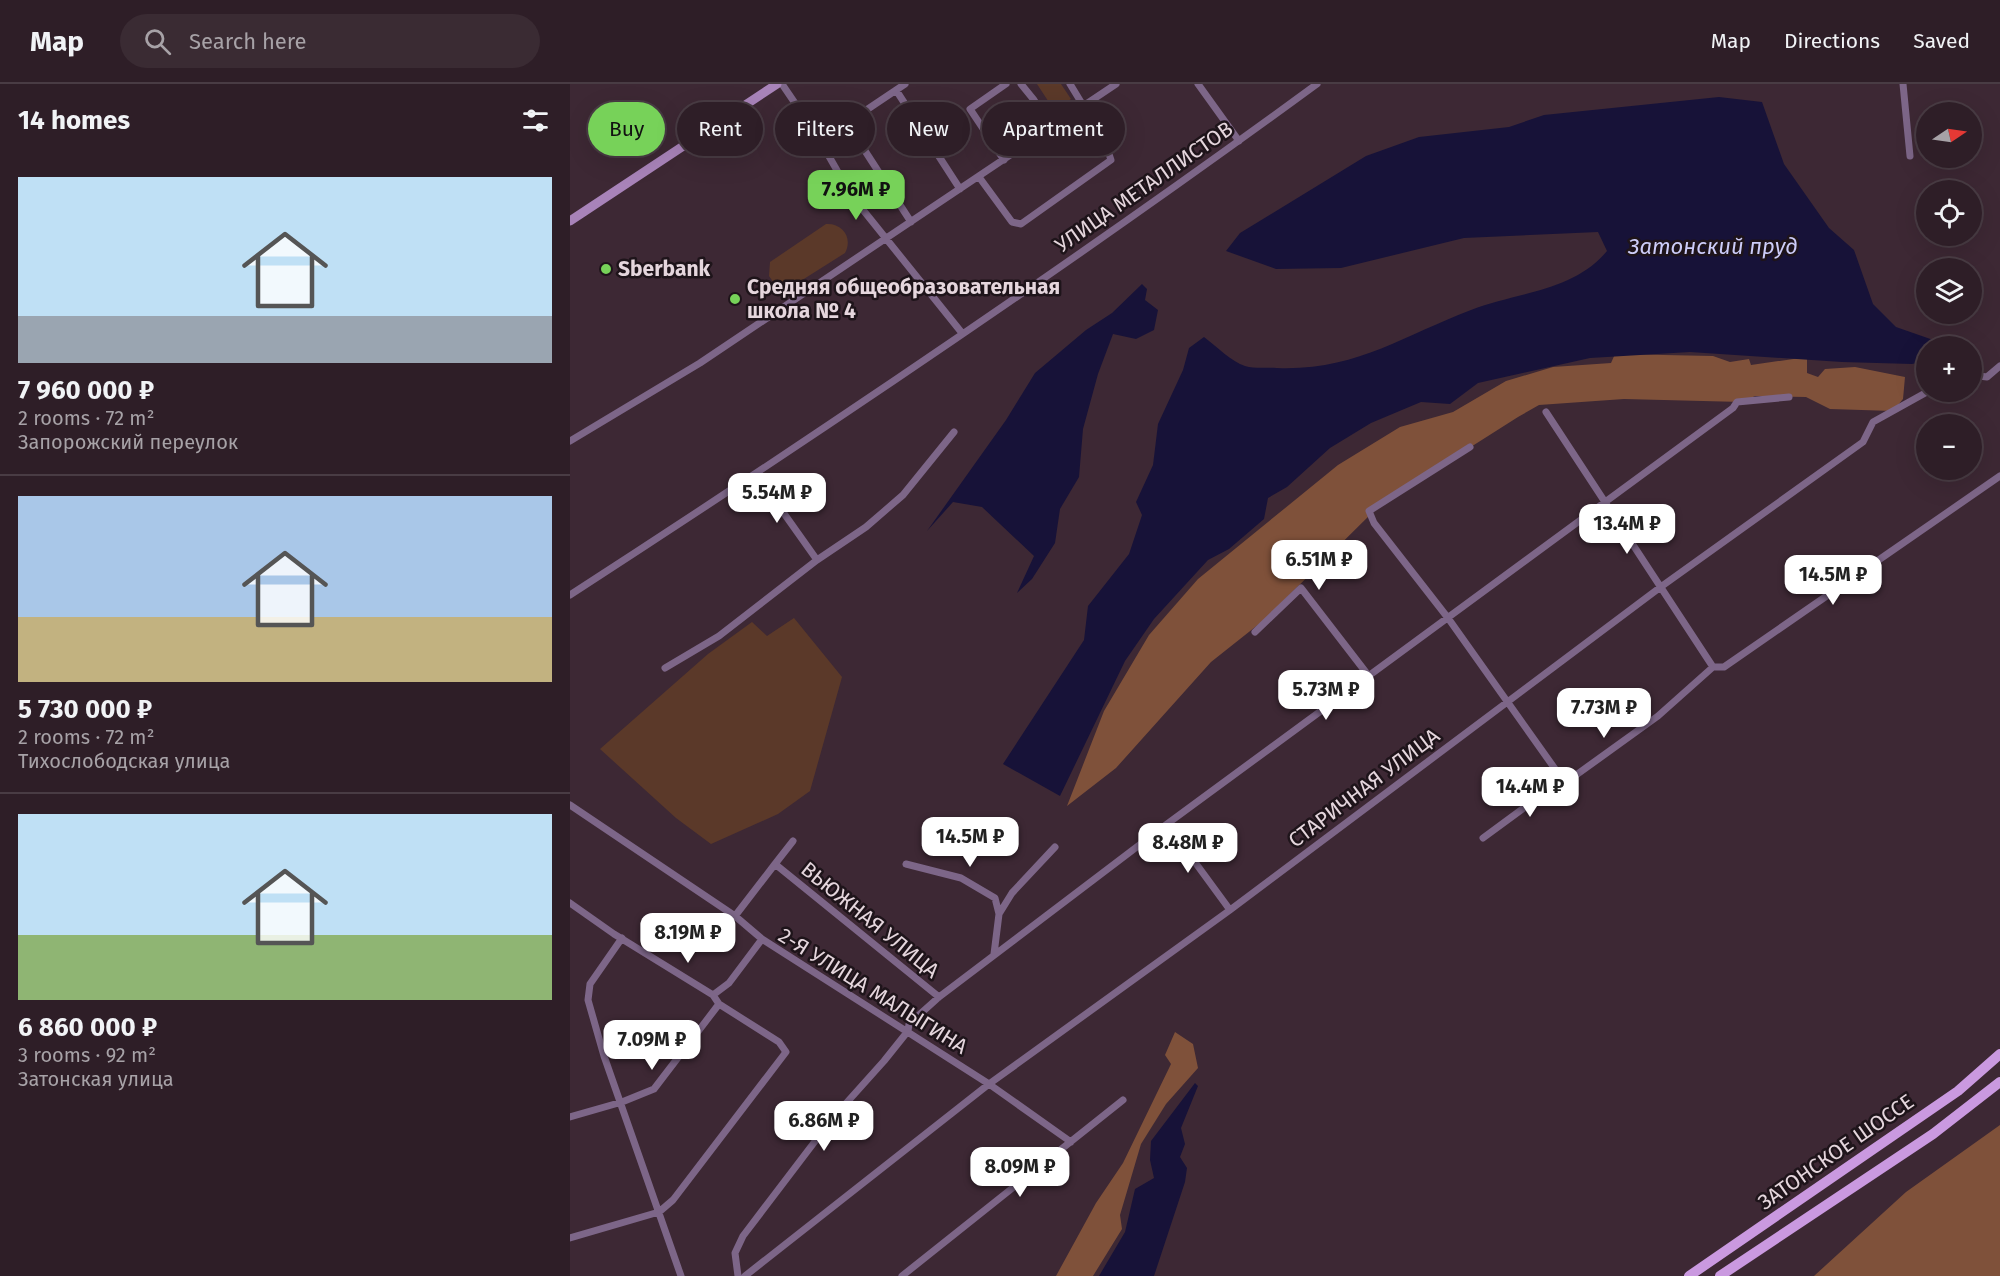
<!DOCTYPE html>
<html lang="en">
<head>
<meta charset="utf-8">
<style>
  body { margin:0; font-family:"Fira Sans",sans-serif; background:#3a2b33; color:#f1f3f6; height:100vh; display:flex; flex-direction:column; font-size:22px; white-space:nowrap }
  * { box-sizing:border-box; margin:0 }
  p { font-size:20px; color:#a7a2a7 }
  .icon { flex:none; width:33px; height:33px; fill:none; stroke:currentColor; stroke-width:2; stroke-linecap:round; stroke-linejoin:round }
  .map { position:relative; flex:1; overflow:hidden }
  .drawer { display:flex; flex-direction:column; background:#2e1e27; width:570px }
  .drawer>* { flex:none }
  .hud { position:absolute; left:18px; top:18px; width:570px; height:54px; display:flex; gap:12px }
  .needle { width:39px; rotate:77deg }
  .buttons { position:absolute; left:1346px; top:18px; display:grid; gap:12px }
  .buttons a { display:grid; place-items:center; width:66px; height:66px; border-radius:50%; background:#2e1e27; box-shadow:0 6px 24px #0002,0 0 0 2px #493c44; font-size:30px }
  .price { position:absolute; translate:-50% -51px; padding:0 14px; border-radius:12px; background:#fff; color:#222; font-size:20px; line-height:39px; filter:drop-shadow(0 2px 3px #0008) }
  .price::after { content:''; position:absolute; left:50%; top:36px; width:18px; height:14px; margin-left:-9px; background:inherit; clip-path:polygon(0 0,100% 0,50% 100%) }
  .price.current { background:#77d259; color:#111 }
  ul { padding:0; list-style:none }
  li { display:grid; align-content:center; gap:12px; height:318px; padding:0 18px }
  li+li { border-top:2px solid #493c44 }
  li span { display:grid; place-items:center; height:186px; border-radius:0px; color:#555 }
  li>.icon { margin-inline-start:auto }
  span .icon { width:108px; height:108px; fill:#fffc; stroke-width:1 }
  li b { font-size:26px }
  h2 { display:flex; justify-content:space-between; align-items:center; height:72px; padding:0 18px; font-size:26px }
  .chip { padding:0 21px; border-radius:27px; background:#2e1e27; box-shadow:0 6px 24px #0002,0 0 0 2px #493c44; font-size:21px; line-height:54px }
  .chip.current { background:#77d259; color:#111 }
  header { display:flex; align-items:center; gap:36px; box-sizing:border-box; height:84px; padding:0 30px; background:#2e1e27; border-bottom:2px solid #493c44 }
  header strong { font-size:28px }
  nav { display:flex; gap:33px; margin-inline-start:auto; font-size:21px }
  .search { width:420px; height:54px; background:#3a2b33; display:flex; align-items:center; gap:15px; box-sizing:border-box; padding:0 21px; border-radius:33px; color:#a7a2a7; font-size:22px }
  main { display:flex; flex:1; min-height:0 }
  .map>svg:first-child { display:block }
  .green { fill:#5b3929 }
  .forest { fill:#7f513a }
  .water { fill:#171238 }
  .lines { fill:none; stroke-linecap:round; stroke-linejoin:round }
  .minor { stroke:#7d6688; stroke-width:7 }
  .secondary { stroke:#a883b9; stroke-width:9 }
  .primary { stroke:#ca99e0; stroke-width:10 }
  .poi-dot { fill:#77d259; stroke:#1e141a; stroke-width:2 }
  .labels { text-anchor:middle; stroke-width:5; stroke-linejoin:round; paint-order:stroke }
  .street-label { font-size:21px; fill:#e5d6dd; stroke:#1e141a }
  .poi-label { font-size:21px; font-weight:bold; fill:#e5d6dd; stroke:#1e141a; text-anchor:start }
  .water-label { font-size:22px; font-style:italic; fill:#ccccf8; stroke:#1e141a }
</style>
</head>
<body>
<header>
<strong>Map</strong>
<div class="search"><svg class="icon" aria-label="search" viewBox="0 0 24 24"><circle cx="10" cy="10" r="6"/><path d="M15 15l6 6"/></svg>Search here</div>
<nav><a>Map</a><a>Directions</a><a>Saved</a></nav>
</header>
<main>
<section class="drawer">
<h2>14 homes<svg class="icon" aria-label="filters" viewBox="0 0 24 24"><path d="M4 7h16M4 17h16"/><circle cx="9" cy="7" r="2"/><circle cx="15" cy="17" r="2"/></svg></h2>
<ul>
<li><span style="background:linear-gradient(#bfe0f5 75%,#9aa5b1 0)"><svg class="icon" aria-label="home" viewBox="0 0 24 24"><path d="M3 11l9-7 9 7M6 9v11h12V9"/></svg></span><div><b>7 960 000 ₽</b><p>2 rooms · 72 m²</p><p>Запорожский переулок</p></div></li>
<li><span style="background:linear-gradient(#a9c7e8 65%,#c2b280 0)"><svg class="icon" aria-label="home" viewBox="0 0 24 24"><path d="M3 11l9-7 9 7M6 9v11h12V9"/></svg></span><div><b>5 730 000 ₽</b><p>2 rooms · 72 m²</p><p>Тихослободская улица</p></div></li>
<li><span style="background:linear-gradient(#bfe0f5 65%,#8fb573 0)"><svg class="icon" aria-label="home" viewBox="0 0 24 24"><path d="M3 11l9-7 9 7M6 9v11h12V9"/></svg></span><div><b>6 860 000 ₽</b><p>3 rooms · 92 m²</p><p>Затонская улица</p></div></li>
</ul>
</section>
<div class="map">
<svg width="1430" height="1192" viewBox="0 0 1430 1192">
  <rect width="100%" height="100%" fill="#3d2834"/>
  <!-- green -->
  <path class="green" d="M467,0h24l10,15 -17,11z
    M256,140c17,-1 27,14 19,29l-57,36 -12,-3 -7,-10 1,-14z
    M224,534l48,59 -32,114 -32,23 -67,30 -35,-26 -76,-69 108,-95 44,-32 15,14z"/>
  <!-- forest -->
  <path class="forest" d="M1045,270l98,2 17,6 19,-3 2,6 56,-8v16l11,4 7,-8 30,-2 50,10 -2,22 -10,12 -63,-2 -24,-12 -51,-1 -13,6 -118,-3 -85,6 -21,12 -137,87 -117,116 -53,42 -95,106 -49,38 37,-95 45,-76 49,-56 140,-114 62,-38 53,-15 53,-31 47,-14 58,-4z
    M605,948l18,12 5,24 -32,36 -25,40 -21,71 2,14 -29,47h-37l40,-73 27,-40 48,-99 -6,-9z
    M1430,1041v151h-186l92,-84z"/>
  <!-- water -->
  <path class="water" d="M1149,13l43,5 22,62 45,64 25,22 19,54 23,23 43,15 -2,4h-11v15l-14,3 -70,-2 -152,-10 -100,6 -112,25 -28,21 -29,-2 -50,21 -41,25 -43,39 -19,11 -4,21 -35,30 -21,11 -54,59 -29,42 -65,135 -57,-32 81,-124 4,-34 41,-52 13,-39 -6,-13 17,-37 5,-41 25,-54 6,-22 15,-11c12,9 28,25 41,29 10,3 23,1 32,2 79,3 125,-32 194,-58 46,-18 102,-18 136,-59l-9,-19 -134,6 -123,30 -65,1 -50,-18 14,-18 126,-77 53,-19 90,-10 35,-12z
    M572,200l5,5 -2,11 13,10 -4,20 -18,9 -23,-5 -15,40 -15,55 -4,48 -19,32 -5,34 -23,36 -15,14 17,-37 -52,-49 -29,-5 -26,29 79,-111 29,-47 51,-43 26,-17z
    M625,999l3,3 -17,42 4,16 -5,13 7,11 -2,14 -31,94h-55l26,-44 10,-43 19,-11 -4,-18 1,-19z"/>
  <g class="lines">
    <!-- minor -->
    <path class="minor" d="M212,0l36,53 33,58 111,138
      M335,0l-58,39 64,99
      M451,0l13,16 18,29
      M500,0l14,23
      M628,0l41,57
      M1333,0l7,72
      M326,6l64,99
      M248,53l29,-14
      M434,76l-34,-51 36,-25
      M409,93l33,45 9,2 90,-64 -3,-9 -27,-42
      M1401,291l16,2 13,-11
      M976,328l167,255h11l276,-191
      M0,357l130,-78 416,-279
      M900,363l-101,64 5,12 74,95 117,165 93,-67 55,-49
      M186,390l61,86
      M0,511c253,-164 504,-333 747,-511
      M685,548l46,-44 67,87
      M95,584l54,-32 98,-76 49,-33 37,-32 51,-63
      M0,721l165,111 27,23 227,145 82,58
      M597,740l63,86
      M913,754l80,-59
      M205,780l18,-23
      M336,780l55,14 34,20 4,16
      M0,819l44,31 99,61 6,9 60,38 7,10 -113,148 -14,12 -89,26
      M165,832l40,-52 164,133
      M52,854l-32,46 -2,16 16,56 77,220
      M424,870l5,-40 13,-21 43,-46
      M143,911l16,-12 33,-44
      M0,1033l52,-15 32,-13 65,-85
      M168,1192l-3,-23 8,-17 89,-117 52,-58 24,-30 1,-7 30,-27 228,-173 566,-416 4,-6 52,-5
      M175,1192l244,-192 241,-174 432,-324 201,-144 10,-20 54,-30
      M332,1192l221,-176"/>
    <!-- secondary -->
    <path class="secondary" d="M0,137l207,-137"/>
    <!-- primary -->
    <path class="primary" d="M1119,1192l269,-185 42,-37
      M1150,1192l213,-142 67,-52"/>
  </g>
  <!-- markers -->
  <g class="poi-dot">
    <circle cx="36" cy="185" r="6"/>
    <circle cx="165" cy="215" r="6"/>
  </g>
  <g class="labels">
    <!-- street labels -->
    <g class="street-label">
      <text transform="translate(574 103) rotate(-35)" y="7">УЛИЦА МЕТАЛЛИСТОВ</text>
      <text transform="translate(794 704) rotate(-37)" y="7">СТАРИЧНАЯ УЛИЦА</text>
      <text transform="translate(300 836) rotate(39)" y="7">ВЬЮЖНАЯ УЛИЦА</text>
      <text transform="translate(303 907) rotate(32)" y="7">2-Я УЛИЦА МАЛЫГИНА</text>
      <text transform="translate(1266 1068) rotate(-35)" y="7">ЗАТОНСКОЕ ШОССЕ</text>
    </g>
    <!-- poi labels -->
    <g class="poi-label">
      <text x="48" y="192">Sberbank</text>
      <text x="177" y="210">Средняя общеобразовательная<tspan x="177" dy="24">школа № 4</tspan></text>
    </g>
    <!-- water labels -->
    <g class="water-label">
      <text x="1143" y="170">Затонский пруд</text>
    </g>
  </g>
</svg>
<div class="buttons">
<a><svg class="needle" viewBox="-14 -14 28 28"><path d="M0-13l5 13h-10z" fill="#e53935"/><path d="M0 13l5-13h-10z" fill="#a7a2a7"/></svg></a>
<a><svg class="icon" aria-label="locate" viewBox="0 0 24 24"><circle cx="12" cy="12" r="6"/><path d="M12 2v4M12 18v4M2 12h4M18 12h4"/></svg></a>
<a><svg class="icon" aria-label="layers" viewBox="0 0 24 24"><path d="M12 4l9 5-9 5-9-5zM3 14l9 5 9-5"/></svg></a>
<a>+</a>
<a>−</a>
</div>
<b class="price current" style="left:286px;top:137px">7.96M ₽</b>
<b class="price" style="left:207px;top:440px">5.54M ₽</b>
<b class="price" style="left:1057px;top:471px">13.4M ₽</b>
<b class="price" style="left:749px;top:507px">6.51M ₽</b>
<b class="price" style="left:1263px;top:522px">14.5M ₽</b>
<b class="price" style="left:756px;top:637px">5.73M ₽</b>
<b class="price" style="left:1034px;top:655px">7.73M ₽</b>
<b class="price" style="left:960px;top:734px">14.4M ₽</b>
<b class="price" style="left:400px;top:784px">14.5M ₽</b>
<b class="price" style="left:618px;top:790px">8.48M ₽</b>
<b class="price" style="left:118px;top:880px">8.19M ₽</b>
<b class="price" style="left:82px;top:987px">7.09M ₽</b>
<b class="price" style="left:254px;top:1068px">6.86M ₽</b>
<b class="price" style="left:450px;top:1114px">8.09M ₽</b>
<div class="hud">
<a class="chip current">Buy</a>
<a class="chip">Rent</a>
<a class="chip">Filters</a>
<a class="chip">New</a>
<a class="chip">Apartment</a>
</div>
</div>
</main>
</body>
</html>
